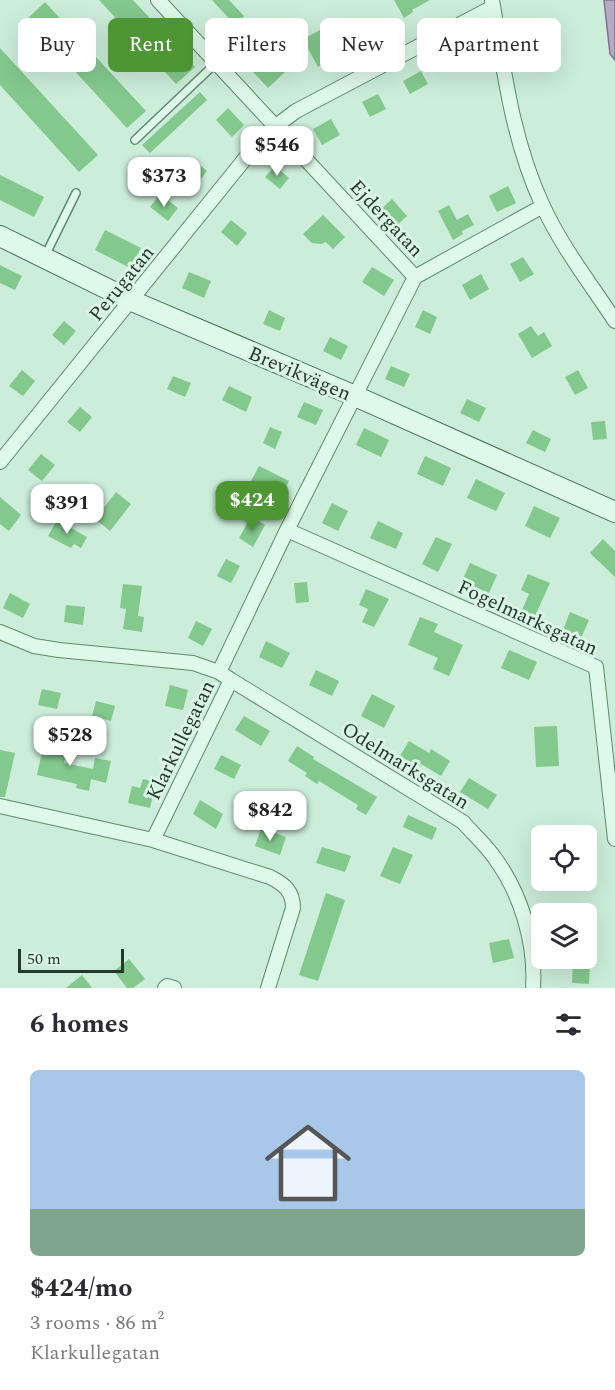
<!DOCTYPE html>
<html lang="en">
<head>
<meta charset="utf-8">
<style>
  body { margin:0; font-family:Spectral,serif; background:#f2f2f3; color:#2b2b33; height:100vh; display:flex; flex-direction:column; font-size:22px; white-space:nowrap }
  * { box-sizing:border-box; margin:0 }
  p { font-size:20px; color:#7c7c81 }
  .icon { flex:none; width:33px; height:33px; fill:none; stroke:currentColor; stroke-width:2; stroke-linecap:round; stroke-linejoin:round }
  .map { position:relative; height:988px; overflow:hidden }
  .side { display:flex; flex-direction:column; background:#fff; flex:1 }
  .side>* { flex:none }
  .guide { position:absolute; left:18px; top:18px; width:579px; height:54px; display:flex; gap:12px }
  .tools { position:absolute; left:531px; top:825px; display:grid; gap:12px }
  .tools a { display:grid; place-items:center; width:66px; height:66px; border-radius:9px; background:#fff; box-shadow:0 6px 24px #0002; font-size:30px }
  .scale { position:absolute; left:18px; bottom:15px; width:106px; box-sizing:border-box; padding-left:6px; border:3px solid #223a27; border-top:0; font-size:16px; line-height:21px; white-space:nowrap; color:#223a27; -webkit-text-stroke:4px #daf4e6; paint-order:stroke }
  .price { position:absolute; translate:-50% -51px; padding:0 14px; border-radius:12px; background:#fff; color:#222; font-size:20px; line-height:39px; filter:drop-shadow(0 2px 3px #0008) }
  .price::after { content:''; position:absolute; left:50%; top:36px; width:18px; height:14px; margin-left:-9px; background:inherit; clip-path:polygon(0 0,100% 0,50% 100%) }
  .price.current { background:#4e9533; color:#fff }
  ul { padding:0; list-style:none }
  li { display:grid; align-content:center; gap:12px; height:318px; padding:0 30px }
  li span { display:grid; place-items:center; height:186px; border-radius:9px; color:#555 }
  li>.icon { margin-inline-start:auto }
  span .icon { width:108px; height:108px; fill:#fffc; stroke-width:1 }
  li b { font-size:26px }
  h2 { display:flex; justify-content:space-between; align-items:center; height:72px; padding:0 30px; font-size:26px }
  .pill { padding:0 21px; border-radius:9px; background:#fff; box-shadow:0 6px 24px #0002; font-size:21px; line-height:54px }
  .pill.current { background:#4e9533; color:#fff }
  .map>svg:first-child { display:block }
  .water { fill:#b5abc2; stroke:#807190; stroke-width:1.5 }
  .building { fill:#83c88d }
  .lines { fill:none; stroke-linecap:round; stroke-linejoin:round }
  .lane-casing { stroke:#60896a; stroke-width:10 }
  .street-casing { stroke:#60896a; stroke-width:16 }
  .secondary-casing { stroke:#426b4c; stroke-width:22 }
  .lane { stroke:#def8e9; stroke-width:7 }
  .street { stroke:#def8e9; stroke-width:14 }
  .secondary { stroke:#def8e9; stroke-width:20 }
  .labels { text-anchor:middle; stroke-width:6; stroke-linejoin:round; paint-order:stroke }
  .street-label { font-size:20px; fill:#223a27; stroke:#daf4e6 }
</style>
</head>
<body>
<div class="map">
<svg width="615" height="988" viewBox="0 0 615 988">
  <rect width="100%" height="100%" fill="#cbedd9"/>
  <!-- water -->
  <path class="water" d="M604,0h11v60l-5,-6z"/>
  <!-- building -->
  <path class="building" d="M99,0h34l62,67 -19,17z
    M212,0h17l15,16 -9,9z
    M394,0h36l-18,10 1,2 -9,6z
    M45,2l101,109 -19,17 -100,-109z
    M372,21l6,13 -20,10 -6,-14z
    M324,28l12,24 -3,2 2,4 -17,9 -15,-28z
    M259,45l26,27 -17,16 -25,-27z
    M0,48l98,107 -19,17 -79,-87z
    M466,49l4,19 -13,3 -4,-19z
    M421,71l7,13 -18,10 -7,-13z
    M200,92l7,8 -57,53 -8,-8z
    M378,94l8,15 -16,8 -8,-15z
    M228,108l16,17 -12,12 -16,-17z
    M331,119l9,16 -18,10 -9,-16z
    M189,157l18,14 -10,13 -19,-14z
    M275,166l14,12 -9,11 -15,-12z
    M0,175l44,22 -10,20 -34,-17z
    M508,186l8,17 -19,9 -8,-16z
    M160,194l18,14 -10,13 -18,-14z
    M392,199l15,17 -12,11 -15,-17z
    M449,205l8,15 11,-6 6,11 -12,6 1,3 -10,6 -15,-29z
    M323,215l22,22 -12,12 -7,-7 -5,2 -9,-1 -9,-9z
    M231,220l16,13 -10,13 -16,-14z
    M105,230l36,18 -11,20 -35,-18z
    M523,257l11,17 -14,8 -10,-18z
    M0,265l22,11 -7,14 -15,-7z
    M372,267l22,13 -10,16 -22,-14z
    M189,272l22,9 -7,17 -22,-10z
    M481,274l8,15 -19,11 -8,-15z
    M269,310l16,8 -5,13 -17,-7z
    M423,310l14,7 -7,17 -15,-7z
    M64,321l12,10 -12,14 -12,-10z
    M531,326l7,10 6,-4 8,14 -20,12 -14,-24z
    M330,337l18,9 -7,14 -18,-9z
    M391,366l19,8 -6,13 -19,-8z
    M22,370l13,11 -12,15 -14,-10z
    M578,370l10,18 -13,7 -10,-18z
    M173,376l18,7 -6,14 -18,-8z
    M229,386l23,11 -6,15 -24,-12z
    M467,399l19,9 -7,14 -19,-9z
    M304,402l19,8 -7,15 -19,-8z
    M80,407l12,10 -12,15 -13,-10z
    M605,421l2,18 -14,1 -2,-18z
    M270,427l12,5 -7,17 -12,-6z
    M364,428l25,12 -8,17 -25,-12z
    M533,430l18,9 -6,13 -19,-9z
    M41,454l14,11 -13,16 -14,-11z
    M425,456l26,12 -8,18 -26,-12z
    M259,466l30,15 -8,15 -30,-15z
    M476,479l29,14 -9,18 -29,-13z
    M116,492l15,12 -21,27 -15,-12z
    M0,497l21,18 -12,16 -9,-7z
    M332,503l16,8 -10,20 -16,-8z
    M534,506l26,12 -10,20 -25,-12z
    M251,517l14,8 -12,22 -14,-9z
    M57,520l30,17 -6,11 -7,-4 -3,4 -23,-12z
    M378,521l25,12 -7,16 -26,-11z
    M436,537l16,7 -14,28 -16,-8z
    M603,539l12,12v26l-25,-24z
    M226,559l14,7 -9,17 -14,-7z
    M470,563l27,12 -8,18 -27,-12z
    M528,574l22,9 -15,33 -13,-6 7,-16 -8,-4z
    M307,582l2,20 -13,1 -2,-20z
    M123,584l19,2 -4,30 6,1 -2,15 -19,-3 3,-20 -6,-1z
    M366,589l23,10 -15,28 -12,-5 6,-13 -9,-4z
    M10,593l20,11 -7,14 -20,-10z
    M66,605l19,2 -2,18 -19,-3z
    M570,612l19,8 -8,18 -18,-8z
    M420,617l18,7 -4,8 29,13 -14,31 -16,-7 5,-11 -30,-13z
    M196,621l16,8 -9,17 -15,-8z
    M266,641l24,12 -8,15 -23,-11z
    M509,650l28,12 -8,18 -28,-12z
    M316,670l23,11 -7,15 -23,-11z
    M170,685l18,5 -5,20 -18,-4z
    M42,689l19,4 -4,16 -19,-4z
    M372,694l23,12 -11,22 -23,-12z
    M96,701l19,5 -4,15 -19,-5z
    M244,716l26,15 -9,15 -26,-16z
    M557,726l2,40 -23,1 -2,-40z
    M50,738l18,4 -4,21 29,6 2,-11 16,3 -5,22 -15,-4 -2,12 -13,-3 1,-4 -40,-9 6,-28 4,1z
    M409,741l20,12 2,-4 19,12 -9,15 -20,-12 -2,3 -19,-11z
    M297,746l17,11 -1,2 64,38 -11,18 -10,-6 2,-4 -39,-24 -2,3 -12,-8 2,-3 -19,-12z
    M0,750l15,3 -10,44h-5z
    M221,755l20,10 -7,14 -20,-10z
    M469,778l28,17 -9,14 -28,-17z
    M143,779l13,3 -6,26 -22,-5 4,-17 8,2z
    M200,800l23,14 -7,15 -23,-15z
    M408,815l29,13 -5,12 -29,-13z
    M261,828l25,9 -6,18 -25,-9z
    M322,847l29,9 -6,16 -29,-9z
    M393,847l20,8 -13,29 -20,-8z
    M326,893l19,7 -27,81 -19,-6z
    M509,939l5,19 -21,5 -4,-20z
    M129,959l16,20 -12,9h-6l-13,-17z
    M573,962l17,2 -1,20 -17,-1z
    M82,975l10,13h-26z"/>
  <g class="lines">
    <!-- lane casing -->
    <g class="lane-casing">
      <path id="lane" d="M135,140l82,-78
        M45,256l31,-63"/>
    </g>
    <!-- street casing -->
    <g class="street-casing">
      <path id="street" d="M158,0l257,277
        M492,0c12,70 20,139 50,204 19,42 48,79 73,117
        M0,462l248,-307 28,-29 20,-15 197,-104
        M287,530l309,137 19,172
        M0,632l34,14 25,4 134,13 26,9
        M231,680l232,142c10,12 22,22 31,35 27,36 42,86 39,131
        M0,806l153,34 117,37c14,7 23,14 23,31l-25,80
        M153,840l78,-160 -12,-8 68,-142 128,-253 128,-71
        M165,988l2,-2 7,2"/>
    </g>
    <!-- secondary casing -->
    <g class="secondary-casing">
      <path id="secondary" d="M0,236l132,65 223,95 260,116"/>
    </g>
    <!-- lane -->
    <use href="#lane" class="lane"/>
    <!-- street -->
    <use href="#street" class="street"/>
    <!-- secondary -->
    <use href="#secondary" class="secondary"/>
  </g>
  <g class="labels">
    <!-- street labels -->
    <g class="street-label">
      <text transform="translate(387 218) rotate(47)" y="7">Ejdergatan</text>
      <text transform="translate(121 283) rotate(-51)" y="7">Perugatan</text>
      <text transform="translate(300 373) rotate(23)" y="7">Brevikvägen</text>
      <text transform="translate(528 617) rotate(25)" y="7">Fogelmarksgatan</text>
      <text transform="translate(180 740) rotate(-64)" y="7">Klarkullegatan</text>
      <text transform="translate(406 765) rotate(32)" y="7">Odelmarksgatan</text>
    </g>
  </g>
</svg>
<div class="tools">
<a><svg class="icon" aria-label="locate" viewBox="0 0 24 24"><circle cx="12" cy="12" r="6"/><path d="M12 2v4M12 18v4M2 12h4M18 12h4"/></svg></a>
<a><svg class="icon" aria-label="layers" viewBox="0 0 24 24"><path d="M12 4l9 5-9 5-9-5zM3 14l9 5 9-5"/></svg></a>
</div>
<div class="scale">50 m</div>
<b class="price" style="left:277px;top:177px">$546</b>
<b class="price" style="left:164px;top:208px">$373</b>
<b class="price current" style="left:252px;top:532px">$424</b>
<b class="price" style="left:67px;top:535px">$391</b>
<b class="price" style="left:70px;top:767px">$528</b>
<b class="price" style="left:270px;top:842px">$842</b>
<div class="guide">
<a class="pill">Buy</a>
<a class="pill current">Rent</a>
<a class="pill">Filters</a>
<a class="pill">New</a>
<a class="pill">Apartment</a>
</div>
</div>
<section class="side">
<h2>6 homes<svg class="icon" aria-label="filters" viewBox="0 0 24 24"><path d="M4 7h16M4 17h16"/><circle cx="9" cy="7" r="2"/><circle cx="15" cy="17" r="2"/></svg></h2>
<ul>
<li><span style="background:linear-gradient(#a9c7e8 75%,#7fa58c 0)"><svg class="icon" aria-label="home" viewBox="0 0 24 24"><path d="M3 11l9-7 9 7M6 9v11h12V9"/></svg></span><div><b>$424/mo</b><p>3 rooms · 86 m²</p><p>Klarkullegatan</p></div></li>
</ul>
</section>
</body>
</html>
